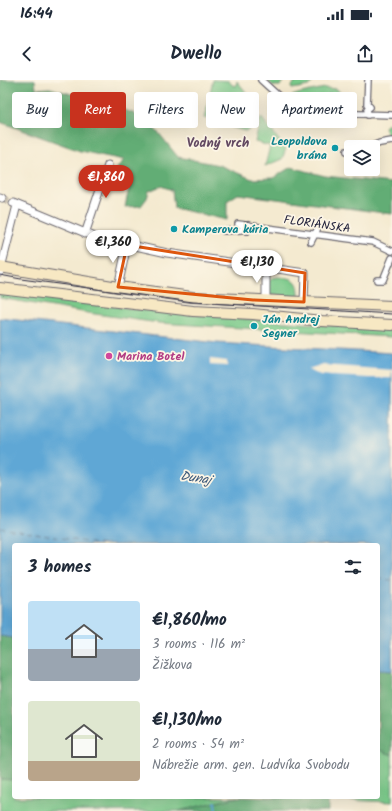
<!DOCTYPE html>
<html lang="en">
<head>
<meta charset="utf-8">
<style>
  body { margin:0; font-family:Kalam,sans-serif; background:#f2f2f3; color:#1f2937; height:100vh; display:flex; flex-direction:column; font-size:15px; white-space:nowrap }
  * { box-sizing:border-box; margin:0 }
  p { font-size:13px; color:#747a83 }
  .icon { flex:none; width:22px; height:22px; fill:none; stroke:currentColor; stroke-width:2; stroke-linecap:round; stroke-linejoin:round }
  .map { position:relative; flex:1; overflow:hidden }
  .details { position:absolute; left:12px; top:463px; width:368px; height:256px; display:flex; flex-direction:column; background:#fff; border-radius:4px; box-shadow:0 4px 16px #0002 }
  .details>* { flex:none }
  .guide { position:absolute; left:12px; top:12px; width:368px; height:36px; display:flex; gap:8px }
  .fabs { position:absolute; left:344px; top:60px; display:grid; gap:8px }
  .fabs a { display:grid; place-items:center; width:36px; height:36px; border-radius:4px; background:#fff; box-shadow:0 4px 16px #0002; font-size:20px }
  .price { position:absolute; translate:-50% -34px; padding:0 9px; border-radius:14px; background:#fff; color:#222; font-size:13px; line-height:26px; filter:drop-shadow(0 1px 2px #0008) }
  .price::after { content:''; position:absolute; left:50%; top:24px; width:12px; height:9px; margin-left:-6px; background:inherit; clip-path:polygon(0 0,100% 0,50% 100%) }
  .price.selected { background:#c8321e; color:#fff }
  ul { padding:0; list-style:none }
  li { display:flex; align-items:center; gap:12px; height:100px; padding:0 16px }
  li span { display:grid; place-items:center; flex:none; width:112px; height:80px; border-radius:4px; color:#555 }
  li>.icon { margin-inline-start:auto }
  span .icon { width:48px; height:48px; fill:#fffc; stroke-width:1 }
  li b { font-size:17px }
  h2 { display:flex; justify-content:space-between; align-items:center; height:48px; padding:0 16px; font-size:17px }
  .pill { padding:0 14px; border-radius:4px; background:#fff; box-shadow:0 4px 16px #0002; font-size:14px; line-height:36px }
  .pill.selected { background:#c8321e; color:#fff }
  .status { display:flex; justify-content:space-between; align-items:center; height:28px; padding:0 20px; background:#fff; direction:ltr }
  .status svg { height:11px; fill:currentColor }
  header { display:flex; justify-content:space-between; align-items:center; height:52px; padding:0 16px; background:#fff; font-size:18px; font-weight:600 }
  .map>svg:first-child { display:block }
  .green { fill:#79c989; stroke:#4e7662 }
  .forest { fill:#62ad75; stroke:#426858 }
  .water { fill:#5fa7d5; stroke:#406488 }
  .pier { fill:#f4ead0 }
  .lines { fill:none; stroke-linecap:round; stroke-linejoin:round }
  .stream { stroke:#5fa7d5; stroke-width:2 }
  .ferry { stroke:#3a5779; stroke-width:1; stroke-dasharray:5 4; stroke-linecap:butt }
  .minor-tunnel { stroke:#cac2b2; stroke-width:7; stroke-dasharray:7 3.5; stroke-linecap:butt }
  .pedestrian-casing { stroke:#6c686f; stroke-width:8 }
  .minor-casing { stroke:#6c686f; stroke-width:9 }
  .secondary-casing { stroke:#6c686f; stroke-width:12 }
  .pedestrian { stroke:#fff; stroke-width:5.5 }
  .minor { stroke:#fff; stroke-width:7 }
  .secondary { stroke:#f7e8c3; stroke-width:10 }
  .tram { stroke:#22223b; stroke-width:1 }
  .marked { fill:none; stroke:#de560e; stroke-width:3; stroke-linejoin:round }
  .culture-dot { fill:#0f9aa8; stroke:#fcf5e5; stroke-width:1.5 }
  .hotel-dot { fill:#d1479c; stroke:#fcf5e5; stroke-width:1.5 }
  .labels { text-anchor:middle; stroke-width:3.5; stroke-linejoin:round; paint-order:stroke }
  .culture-label { font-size:12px; font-weight:bold; fill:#0d838f; stroke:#fcf5e5; text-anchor:start }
  .street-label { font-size:12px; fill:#22223b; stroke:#fcf5e5 }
  .hotel-label { font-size:12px; font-weight:bold; fill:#b23c85; stroke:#fcf5e5; text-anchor:start }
  .neighbourhood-label { font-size:13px; font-weight:bold; fill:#644a63; stroke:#fcf5e5 }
  .water-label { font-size:13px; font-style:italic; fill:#3a5779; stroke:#fcf5e5 }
</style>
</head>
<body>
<div class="status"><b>16:44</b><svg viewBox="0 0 49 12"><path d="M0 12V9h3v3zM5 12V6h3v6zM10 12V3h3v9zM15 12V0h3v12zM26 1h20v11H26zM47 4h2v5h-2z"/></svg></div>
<header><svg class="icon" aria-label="back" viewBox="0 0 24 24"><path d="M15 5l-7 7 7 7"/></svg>Dwello<svg class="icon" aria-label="share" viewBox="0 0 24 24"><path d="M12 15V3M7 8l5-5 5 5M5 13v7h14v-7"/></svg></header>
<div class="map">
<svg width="392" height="731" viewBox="0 0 392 731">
  <rect width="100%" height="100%" fill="#fcf5e5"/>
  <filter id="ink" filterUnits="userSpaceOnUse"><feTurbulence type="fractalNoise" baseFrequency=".025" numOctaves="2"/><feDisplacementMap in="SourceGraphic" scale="8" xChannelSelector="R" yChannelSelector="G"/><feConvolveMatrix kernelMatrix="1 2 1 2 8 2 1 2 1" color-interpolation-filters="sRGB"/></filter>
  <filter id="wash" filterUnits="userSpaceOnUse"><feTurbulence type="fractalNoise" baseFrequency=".012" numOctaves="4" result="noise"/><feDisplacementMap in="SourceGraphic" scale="16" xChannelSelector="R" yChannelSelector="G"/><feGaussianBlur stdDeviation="0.9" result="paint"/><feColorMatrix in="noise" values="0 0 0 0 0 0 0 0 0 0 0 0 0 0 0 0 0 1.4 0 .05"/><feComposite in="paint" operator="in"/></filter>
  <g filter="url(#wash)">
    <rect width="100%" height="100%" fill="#f4ead0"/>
    <!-- green -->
    <path class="green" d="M213,0l16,1 3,4 4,1 1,-5c6,8 21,22 14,32l-6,2 -23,-5 -3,12 -15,-4z
      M267,0h17l-4,6h-7z
      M296,0h15l1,3 -3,3 -17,3 -1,-1z
      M325,8l12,1 5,6v1l-13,-3 -2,15 -21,-2 -15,-7 1,-3 9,-3z
      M261,37l25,32 -4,10 -17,7 5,-20 -15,-4z
      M233,40l15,5 1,5 -4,1 -15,-4 -1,-5z
      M387,44l3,1v2h2v11l-3,-1 -5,-10z
      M277,197c15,1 22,1 22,18l-2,2 -29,-2 1,-14 3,-3z
      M0,211l135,18 113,10 144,11v7l-233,-14 -71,-10 -88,-15z
      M378,669l14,6v47l-128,-5h114z
      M0,699l14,1v17h224l-59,14h-179z"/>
    <!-- forest -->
    <path class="forest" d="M0,0h35l1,9 14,-1 57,16 26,9 25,19 20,25 41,8 33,14 21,-1 18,-11 34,9 67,7v31l-154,-20 -11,7v19l-53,-12 -2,-18 -11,-4 -12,5 -2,7 -6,8 -16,1 5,-24 -16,-2 4,-14 6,-7 -44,-9 -80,-29z
      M0,556l14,2v142l-14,-1z
      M378,590l14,1v84l-14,-6z
      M238,717l90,2v12h-149z"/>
    <!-- water -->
    <path class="water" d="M210,15l8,2 -2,8 -8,-2z
      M233,21l10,2 1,3 -1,2 -3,1 -8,-2z
      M0,238l217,25 175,10v318l-14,-1v-125h-364v93l-14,-2z"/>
    <!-- pier -->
    <path class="pier" d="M210,279l17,2v5l-17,-1z
      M321,285l71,5 -1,8h-22l-48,-3 -6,-2 -7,-4z"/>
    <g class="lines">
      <!-- stream -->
      <path class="stream" d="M215,722l1,9"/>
      <!-- ferry -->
      <path class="ferry" d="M0,448l104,17
        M378,499l14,1"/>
    </g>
  </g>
  <g filter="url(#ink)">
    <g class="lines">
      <!-- minor-tunnel -->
      <path class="minor-tunnel" d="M2,118l11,5"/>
      <!-- pedestrian casing -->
      <g class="pedestrian-casing">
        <path id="pedestrian" d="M261,0l23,21 15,8 13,3 15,1 65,2
          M368,35l-1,-6 3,-2 -3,-3 1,-24
          M370,67l10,-4 12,-2
          M347,71h4
          M238,144l135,18 19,9
          M224,151l17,-1 7,-5 -1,6
          M311,162l6,-12
          M377,200h6l9,-22"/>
      </g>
      <!-- minor casing -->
      <g class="minor-casing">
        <path id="minor" d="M0,117l2,1
          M13,123l82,34 72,16 138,20 -1,29
          M85,154l23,-69
          M0,192l17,-67
          M118,207l9,-42
          M266,221v-33"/>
      </g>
      <!-- secondary casing -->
      <g class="secondary-casing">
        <path id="secondary" d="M0,187l118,20 74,10 200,9
          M0,208l193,23 60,3 69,7 70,4"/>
      </g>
      <!-- pedestrian -->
      <use href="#pedestrian" class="pedestrian"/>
      <!-- minor -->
      <use href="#minor" class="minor"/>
      <!-- secondary -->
      <use href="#secondary" class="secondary"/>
      <!-- tram -->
      <path class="tram" d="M0,195l21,4 172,23 199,12"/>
    </g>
  </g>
  <!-- marked area -->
  <path class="marked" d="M127,165l178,28 -1,29 -51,-2 -135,-13z"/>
  <!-- markers -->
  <g class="culture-dot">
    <circle cx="335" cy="68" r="4"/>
    <circle cx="174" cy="149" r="4"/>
    <circle cx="254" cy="246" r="4"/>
  </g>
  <circle class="hotel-dot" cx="109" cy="276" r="4"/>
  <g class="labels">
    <!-- culture labels -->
    <g class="culture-label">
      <text x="327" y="65" text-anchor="end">Leopoldova<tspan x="327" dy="14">brána</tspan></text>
      <text x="182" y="153">Kamperova kúria</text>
      <text x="262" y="243">Ján Andrej<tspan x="262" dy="14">Segner</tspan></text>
    </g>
    <!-- street labels -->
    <g class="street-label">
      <text transform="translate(317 144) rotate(8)" y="4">FLORIÁNSKA</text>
    </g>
    <!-- hotel labels -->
    <g class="hotel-label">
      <text x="117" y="280">Marina Botel</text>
    </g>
    <!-- neighbourhood labels -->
    <g class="neighbourhood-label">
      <text x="218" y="67">Vodný vrch</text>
    </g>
    <!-- water labels -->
    <g class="water-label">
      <text transform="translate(196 397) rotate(8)" y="5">Dunaj</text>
    </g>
  </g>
</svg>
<div class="fabs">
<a><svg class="icon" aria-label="layers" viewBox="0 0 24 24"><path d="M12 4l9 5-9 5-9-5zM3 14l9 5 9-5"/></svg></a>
</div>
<b class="price selected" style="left:106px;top:119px">€1,860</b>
<b class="price" style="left:113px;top:184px">€1,360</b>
<b class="price" style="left:257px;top:204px">€1,130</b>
<div class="guide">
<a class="pill">Buy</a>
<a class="pill selected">Rent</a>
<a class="pill">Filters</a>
<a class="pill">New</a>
<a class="pill">Apartment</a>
</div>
<section class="details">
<h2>3 homes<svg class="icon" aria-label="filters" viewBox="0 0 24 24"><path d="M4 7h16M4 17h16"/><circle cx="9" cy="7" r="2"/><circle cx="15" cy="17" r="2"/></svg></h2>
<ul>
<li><span style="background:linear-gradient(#bfe0f5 60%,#9aa5b1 0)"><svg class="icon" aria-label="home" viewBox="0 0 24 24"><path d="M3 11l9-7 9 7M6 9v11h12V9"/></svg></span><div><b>€1,860/mo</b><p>3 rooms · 116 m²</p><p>Žižkova</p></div></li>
<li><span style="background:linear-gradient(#dfe7d0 75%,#b9a48a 0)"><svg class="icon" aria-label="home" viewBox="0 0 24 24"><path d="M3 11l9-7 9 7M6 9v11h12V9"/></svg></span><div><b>€1,130/mo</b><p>2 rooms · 54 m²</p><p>Nábrežie arm. gen. Ludvíka Svobodu</p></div></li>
</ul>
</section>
</div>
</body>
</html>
